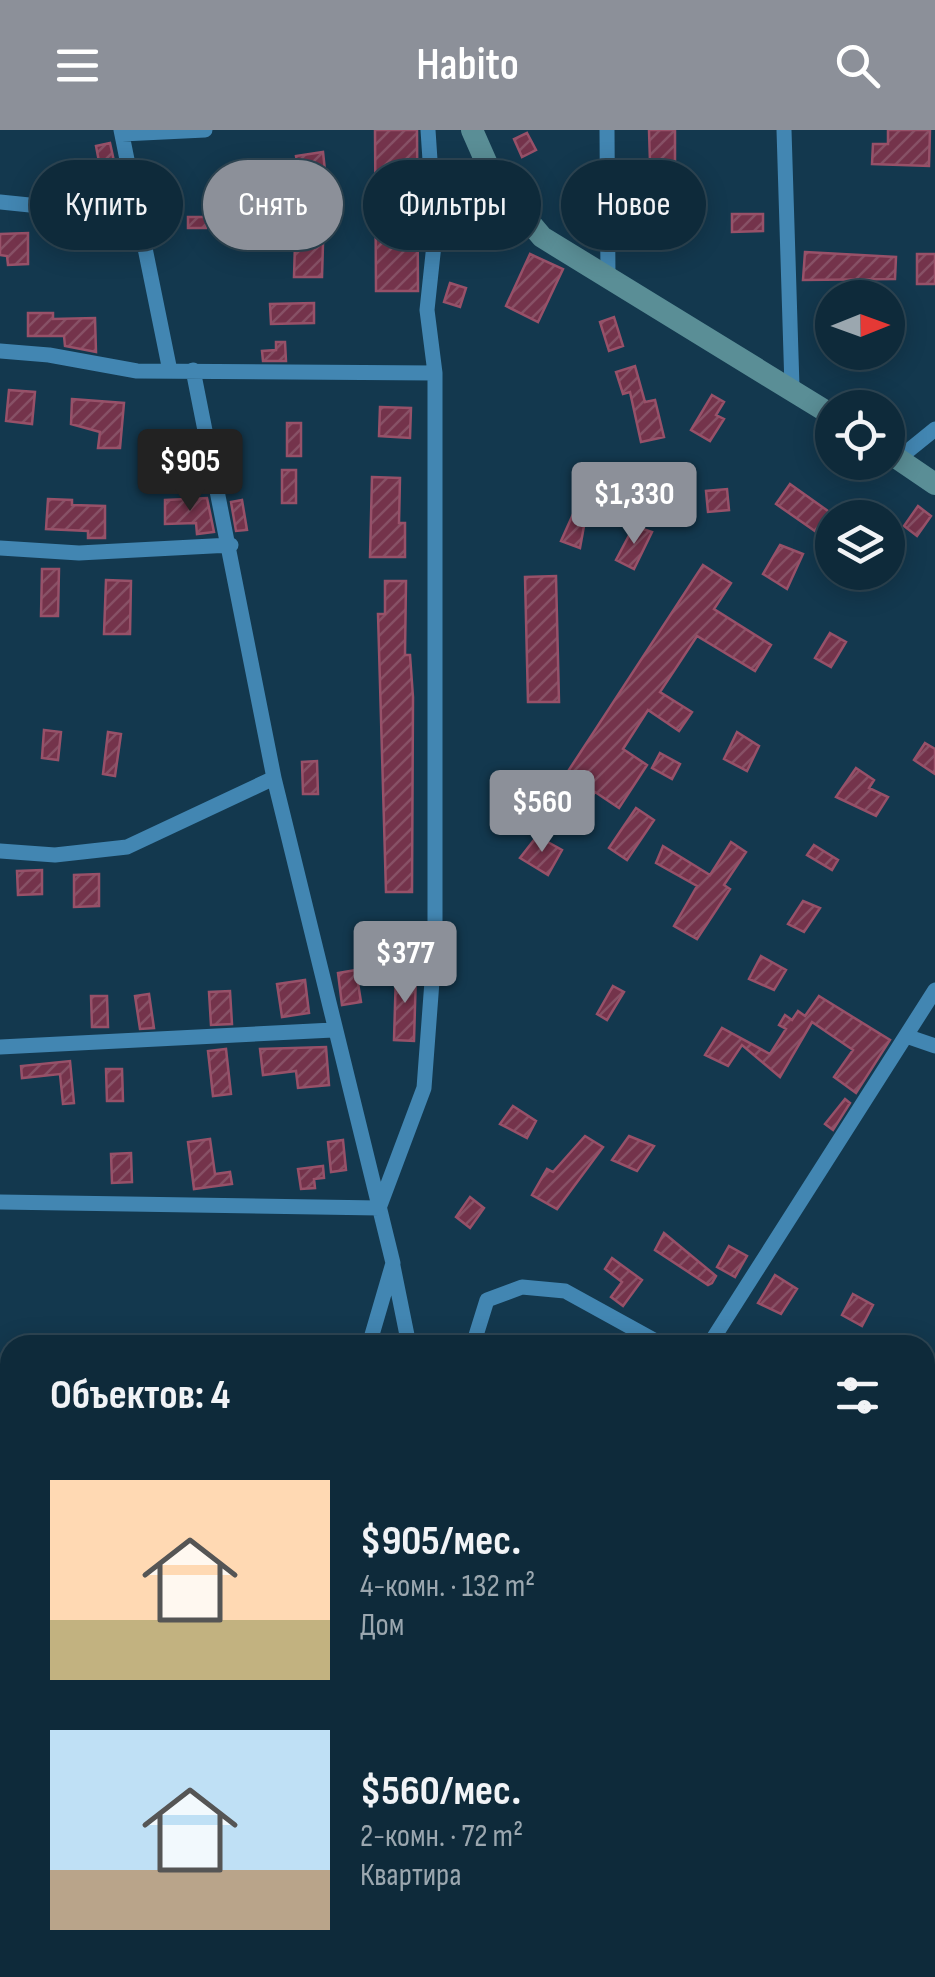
<!DOCTYPE html>
<html lang="ru">
<head>
<meta charset="utf-8">
<style>
  body { margin:0; font-family:"Sofia Sans Condensed",sans-serif; background:#173242; color:#f1f3f6; height:100vh; display:flex; flex-direction:column; font-size:38px; white-space:nowrap }
  * { box-sizing:border-box; margin:0 }
  p { font-size:32px; color:#9ba7af }
  .icon { flex:none; width:55px; height:55px; fill:none; stroke:currentColor; stroke-width:2; stroke-linecap:round; stroke-linejoin:round }
  .map { position:relative; flex:1; overflow:hidden }
  .side { position:absolute; left:0px; top:1205px; width:935px; height:642px; display:flex; flex-direction:column; background:#0e2a3a; border-radius:30px 30px 0 0; box-shadow:0 5px 25px #0003,0 0 0 2px #2e4654 }
  .side>* { flex:none }
  .banner { position:absolute; left:30px; top:30px; width:875px; height:90px; display:flex; gap:20px }
  .needle { width:65px; rotate:89deg }
  .controls { position:absolute; left:815px; top:150px; display:grid; gap:20px }
  .controls a { display:grid; place-items:center; width:90px; height:90px; border-radius:50%; background:#0e2a3a; box-shadow:0 5px 25px #0003,0 0 0 2px #2e4654; font-size:50px }
  .price { position:absolute; translate:-50% -85px; padding:0 22px; border-radius:10px; background:#8c9099; color:#fff; font-size:32px; line-height:65px; filter:drop-shadow(0 2px 5px #0008) }
  .price::after { content:''; position:absolute; left:50%; top:60px; width:30px; height:22px; margin-left:-15px; background:inherit; clip-path:polygon(0 0,100% 0,50% 100%) }
  .price.selected { background:#222; color:#fff }
  ul { padding:0; list-style:none }
  li { display:flex; align-items:center; gap:30px; height:250px; padding:0 50px }
  li span { display:grid; place-items:center; flex:none; width:280px; height:200px; border-radius:0px; color:#555 }
  li>.icon { margin-inline-start:auto }
  span .icon { width:120px; height:120px; fill:#fffc; stroke-width:1 }
  li b { font-size:42px }
  h2 { display:flex; justify-content:space-between; align-items:center; height:120px; padding:0 50px; font-size:42px }
  .pill { padding:0 35px; border-radius:45px; background:#0e2a3a; box-shadow:0 5px 25px #0003,0 0 0 2px #2e4654; font-size:35px; line-height:90px }
  .pill.selected { background:#8c9099; color:#fff }
  header { display:flex; justify-content:space-between; align-items:center; height:130px; padding:0 50px; background:#8c9099; color:#fff; font-size:45px; font-weight:600 }
  .map>svg:first-child { display:block }
  .building { fill:url(#building-hatch); stroke:#975169; stroke-width:2.5 }
  .lines { fill:none; stroke-linecap:round; stroke-linejoin:round }
  .street { stroke:#4286b2; stroke-width:15 }
  .secondary { stroke:#5a8e96; stroke-width:22 }
</style>
</head>
<body>
<header><svg class="icon" aria-label="menu" viewBox="0 0 24 24"><path d="M4 6h16M4 12h16M4 18h16"/></svg>Habito<svg class="icon" aria-label="search" viewBox="0 0 24 24"><circle cx="10" cy="10" r="6"/><path d="M15 15l6 6"/></svg></header>
<div class="map">
<svg width="935" height="1847" viewBox="0 0 935 1847">
  <defs>
    <pattern id="building-hatch" width="6" height="6" patternUnits="userSpaceOnUse" patternTransform="scale(2.5)"><rect width="6" height="6" fill="#74334b"/><path d="M-1 1l2-2M0 6l6-6M5 7l2-2" fill="none" stroke="#875166"/></pattern>
  </defs>
  <rect width="100%" height="100%" fill="#13384e"/>
  <!-- building -->
  <path class="building" d="M375,0h42l1,161h-42z
    M649,0h26v32h-25z
    M888,0h42l-1,36 -57,-2 1,-20h15z
    M527,3l9,17 -14,7 -8,-18z
    M110,13l13,59h-15l-2,-8 -41,2 -1,-28 36,-1 -4,-21z
    M323,22l3,28 -26,3 -4,-27z
    M470,32l7,17 -13,5 -7,-16z
    M732,84h31v17l-31,1z
    M188,87h19l-1,11h-18z
    M28,103v31l-20,1 -1,-9 -7,-1v-21z
    M295,113l28,1 -1,33h-28z
    M805,122l91,5 -1,22 -92,1z
    M530,124l33,15 -25,53 -32,-16z
    M917,124h18v30h-18z
    M450,153l16,5 -6,19 -16,-5z
    M314,173v20l-43,1 -1,-20z
    M28,183h25v6l42,-1 1,34 -31,-6 -1,-10h-36z
    M614,187l9,29 -14,5 -9,-29z
    M276,212h9l1,19h-23l-1,-10 14,-1z
    M635,236l10,36 10,-2 9,37 -23,5 -11,-50 -7,2 -7,-22z
    M9,260l26,2 -3,32 -26,-3z
    M712,265l12,7 -8,13 8,4 -14,22 -19,-11z
    M72,269l52,4 -4,45h-22l2,-16 -29,-8z
    M380,277l31,1 -1,30 -31,-2z
    M287,293h14v33h-14z
    M282,340h14v33h-14z
    M372,347l28,1 -1,45h6v34h-35z
    M790,354l45,32 -13,20 -46,-32z
    M727,359l2,21 -21,2 -2,-21z
    M641,360l41,4 -1,17 -42,-4z
    M207,368l7,34 -17,2 -1,-11 -31,1v-24z
    M48,369l24,1v5l33,1v32h-17v-7l-42,-2z
    M242,370l5,30 -11,1 -5,-29z
    M918,376l13,10 -14,20 -13,-10z
    M574,382l12,3 -6,33 -19,-7z
    M634,396l18,6 -18,37 -18,-9z
    M780,415l23,9 -16,35 -24,-15z
    M703,435l28,18 -17,26 57,36 -16,26 -58,-35 -37,56 32,20 -13,19 -31,-21 -25,39 24,16 -28,43 -24,-16 -4,6 -28,-19z
    M42,439h17l-1,47h-17z
    M556,446l3,126h-31l-3,-125z
    M106,450l25,1 -1,53h-26z
    M385,451h21l-1,74h5l3,42 -1,195h-26l-8,-278h7z
    M830,503l16,9 -15,25 -16,-9z
    M44,600l17,2 -3,28 -16,-2z
    M108,602l13,2 -6,42 -12,-2z
    M737,602l22,14 -12,25 -23,-12z
    M925,613l10,6v25l-21,-14z
    M660,623l20,11 -8,15 -20,-11z
    M317,631l1,33h-15l-1,-32z
    M856,638l18,12 -5,8 19,9 -12,19 -40,-19z
    M636,678l18,12 -27,40 -18,-12z
    M537,706l25,14 -14,25 -28,-17z
    M731,712l15,10 -22,33 6,4 -33,50 -23,-13 23,-40 -41,-23 7,-17 47,29z
    M814,715l24,15 -6,10 -25,-15z
    M42,740v24l-24,1 -1,-24z
    M99,744v32l-25,1v-32z
    M803,771l17,7 -16,24 -16,-8z
    M761,826l25,14 -12,20 -25,-11z
    M356,840l5,32 -19,3 -4,-32z
    M396,842h20l-2,69 -20,-1z
    M305,850l4,33 -27,4 -5,-33z
    M613,856l11,6 -17,28 -10,-6z
    M230,861l2,33 -21,1 -2,-33z
    M149,864l5,34 -14,1 -5,-33z
    M91,866h16l1,31h-16z
    M819,866l71,44 -34,53 -22,-16 19,-27 -41,-28 -32,55 -38,-32 -14,21 -23,-11 17,-27 48,26 16,-25 -7,-4 6,-10 7,5 6,-9 7,5z
    M326,917l3,38 -31,3 -2,-17 -33,4 -3,-26z
    M226,919l5,45 -18,2 -5,-45z
    M70,931l4,42 -11,1 -3,-30 -38,4 -1,-12z
    M106,939h16l1,32h-16z
    M845,969l5,4 -17,27 -8,-6z
    M513,976l23,15 -9,17 -27,-14z
    M585,1006l18,11 -46,62 -25,-14 15,-26 6,3z
    M629,1006l25,10 -17,25 -25,-11z
    M210,1009l5,35 15,-2 2,12 -38,5 -6,-47z
    M343,1010l3,30 -15,2 -3,-30z
    M131,1023l1,29 -20,1 -1,-29z
    M323,1036l1,12 -10,1 1,9 -14,1 -3,-20z
    M470,1067l14,11 -14,20 -14,-11z
    M664,1103l52,43 -4,7 -4,2 -53,-35z
    M729,1116l18,10 -12,21 -18,-10z
    M612,1128l30,22 -19,26 -12,-9 11,-15 -17,-13z
    M775,1145l22,14 -16,25 -23,-11z
    M853,1164l20,11 -11,21 -20,-11z"/>
  <g class="lines">
    <!-- street -->
    <path class="street" d="M121,0l49,241
      M607,0l1,148
      M784,0l8,257
      M122,4l83,-4
      M0,72l137,14
      M0,221l49,4 88,16 298,2
      M193,240l81,408 119,485 -24,82
      M898,329l37,-30
      M0,418l79,5 152,-8
      M0,721l55,4 72,-8 147,-69
      M906,906l29,10
      M0,917l333,-17
      M0,1072l379,6 45,-120 11,-147v-568l-8,-63 8,-75 -7,-105
      M393,1136l16,79
      M473,1215l14,-45 35,-13 43,4 98,54
      M709,1215l226,-355
      M925,1440h10
      M499,1838l2,9
      M206,1847l2,-9"/>
    <!-- secondary -->
    <path class="secondary" d="M472,0l22,50 48,57 290,178
      M888,322l47,32"/>
  </g>
</svg>
<div class="controls">
<a><svg class="needle" viewBox="-14 -14 28 28"><path d="M0-13l5 13h-10z" fill="#e53935"/><path d="M0 13l5-13h-10z" fill="#9ba7af"/></svg></a>
<a><svg class="icon" aria-label="locate" viewBox="0 0 24 24"><circle cx="12" cy="12" r="6"/><path d="M12 2v4M12 18v4M2 12h4M18 12h4"/></svg></a>
<a><svg class="icon" aria-label="layers" viewBox="0 0 24 24"><path d="M12 4l9 5-9 5-9-5zM3 14l9 5 9-5"/></svg></a>
</div>
<b class="price selected" style="left:190px;top:384px">$905</b>
<b class="price" style="left:634px;top:417px">$1,330</b>
<b class="price" style="left:542px;top:725px">$560</b>
<b class="price" style="left:405px;top:876px">$377</b>
<div class="banner">
<a class="pill">Купить</a>
<a class="pill selected">Снять</a>
<a class="pill">Фильтры</a>
<a class="pill">Новое</a>
</div>
<section class="side">
<h2>Объектов: 4<svg class="icon" aria-label="filters" viewBox="0 0 24 24"><path d="M4 7h16M4 17h16"/><circle cx="9" cy="7" r="2"/><circle cx="15" cy="17" r="2"/></svg></h2>
<ul>
<li><span style="background:linear-gradient(#ffd9b3 70%,#c2b280 0)"><svg class="icon" aria-label="home" viewBox="0 0 24 24"><path d="M3 11l9-7 9 7M6 9v11h12V9"/></svg></span><div><b>$905/мес.</b><p>4-комн. · 132 m²</p><p>Дом</p></div></li>
<li><span style="background:linear-gradient(#bfe0f5 70%,#b9a48a 0)"><svg class="icon" aria-label="home" viewBox="0 0 24 24"><path d="M3 11l9-7 9 7M6 9v11h12V9"/></svg></span><div><b>$560/мес.</b><p>2-комн. · 72 m²</p><p>Квартира</p></div></li>
</ul>
</section>
</div>
</body>
</html>
